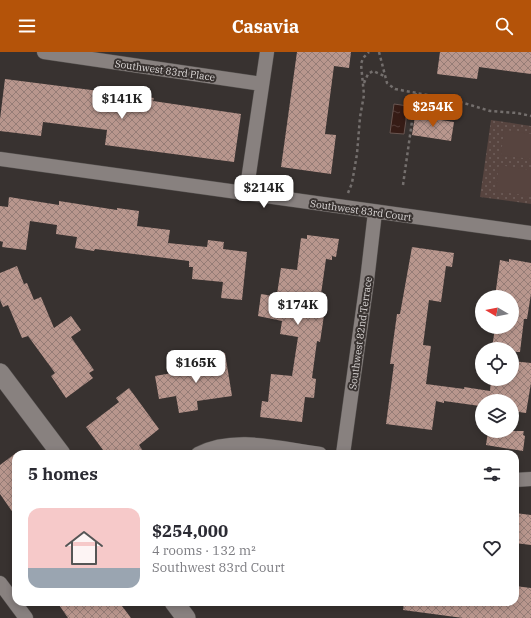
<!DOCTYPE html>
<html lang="en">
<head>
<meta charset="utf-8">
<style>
  body { margin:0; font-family:"IBM Plex Serif",serif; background:#f7f7f7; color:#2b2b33; height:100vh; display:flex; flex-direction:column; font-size:15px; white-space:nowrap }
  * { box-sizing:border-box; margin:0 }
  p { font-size:13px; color:#7c7c81 }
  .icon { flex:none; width:22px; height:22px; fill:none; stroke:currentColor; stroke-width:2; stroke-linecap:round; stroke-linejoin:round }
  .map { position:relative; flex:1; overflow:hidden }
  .drawer { position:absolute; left:12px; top:398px; width:507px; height:156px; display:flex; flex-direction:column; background:#fff; border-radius:12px; box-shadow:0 2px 6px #0003 }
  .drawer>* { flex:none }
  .needle { width:26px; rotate:280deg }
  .buttons { position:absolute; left:475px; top:238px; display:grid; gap:8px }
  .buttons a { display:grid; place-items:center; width:44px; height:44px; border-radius:50%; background:#fff; box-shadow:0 2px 6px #0003; font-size:20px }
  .price { position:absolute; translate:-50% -34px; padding:0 9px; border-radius:8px; background:#fff; color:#222; font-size:13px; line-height:26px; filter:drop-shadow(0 1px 2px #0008) }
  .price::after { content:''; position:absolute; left:50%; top:24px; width:12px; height:9px; margin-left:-6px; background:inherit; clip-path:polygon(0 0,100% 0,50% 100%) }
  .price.current { background:#b45309; color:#fff }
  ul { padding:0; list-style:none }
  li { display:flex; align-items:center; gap:12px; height:100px; padding:0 16px }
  li span { display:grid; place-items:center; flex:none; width:112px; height:80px; border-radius:12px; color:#555 }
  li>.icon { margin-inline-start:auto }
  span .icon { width:48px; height:48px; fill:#fffc; stroke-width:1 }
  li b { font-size:17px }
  h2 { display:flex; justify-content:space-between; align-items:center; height:48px; padding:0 16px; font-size:17px }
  header { display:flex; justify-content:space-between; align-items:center; height:52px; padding:0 16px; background:#b45309; color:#fff; font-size:18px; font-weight:700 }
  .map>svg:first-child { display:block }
  .park { fill:url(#park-dots) }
  .pitch { fill:#57443f }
  .water { fill:url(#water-ripples); stroke:#685550 }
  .building { fill:url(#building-cross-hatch) }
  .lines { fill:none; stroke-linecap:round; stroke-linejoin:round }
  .street-casing { stroke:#54504e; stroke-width:15 }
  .secondary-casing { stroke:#54504e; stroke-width:20 }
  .path { stroke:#746f6d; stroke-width:2.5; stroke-dasharray:3 3; stroke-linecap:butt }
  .street { stroke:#88817f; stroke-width:14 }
  .secondary { stroke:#88817f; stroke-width:19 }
  .labels { text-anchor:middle; stroke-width:4; stroke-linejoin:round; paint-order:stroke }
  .street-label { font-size:10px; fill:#dedad9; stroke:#383230 }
</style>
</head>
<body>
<header><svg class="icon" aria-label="menu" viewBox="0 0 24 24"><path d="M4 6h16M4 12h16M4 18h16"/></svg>Casavia<svg class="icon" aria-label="search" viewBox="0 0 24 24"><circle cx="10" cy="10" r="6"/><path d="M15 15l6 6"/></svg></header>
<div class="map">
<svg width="531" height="566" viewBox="0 0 531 566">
  <defs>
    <pattern id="park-dots" width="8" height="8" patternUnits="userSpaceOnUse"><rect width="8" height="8" fill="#57443f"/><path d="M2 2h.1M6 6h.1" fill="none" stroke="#6f5e5a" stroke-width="1.8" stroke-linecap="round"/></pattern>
    <pattern id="water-ripples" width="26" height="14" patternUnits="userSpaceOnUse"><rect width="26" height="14" fill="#361c16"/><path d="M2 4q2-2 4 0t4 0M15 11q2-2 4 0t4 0" fill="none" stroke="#533c37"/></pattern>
    <pattern id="building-cross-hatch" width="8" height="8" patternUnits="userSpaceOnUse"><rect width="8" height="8" fill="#b8968d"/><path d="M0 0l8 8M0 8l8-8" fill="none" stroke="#957c76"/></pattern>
  </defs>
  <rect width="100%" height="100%" fill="#383230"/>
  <!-- park -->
  <path class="park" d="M491,68l40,6v78l-51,-7z"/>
  <!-- pitch -->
  <path class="pitch" d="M504,78l27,4v25l-30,-4z
    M499,113l32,5v26l-35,-5z"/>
  <!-- water -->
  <path class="water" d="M394,52l14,2 -4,28 -14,-1z"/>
  <!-- building -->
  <path class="building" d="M297,0h54l-2,16 -15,-2 -9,68 11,1 -5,39 -50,-7z
    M440,0h91v22l-52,-7 -2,12 -40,-5z
    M5,27l149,19 -1,3 88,13 -7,48 -129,-17 2,-15 -64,-8 -2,14 -41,-5v-12z
    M415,64l39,6 -3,19 -39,-6z
    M9,145l50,8v-4l58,9v-2l22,3 -2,15 33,4 -2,13 39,4 1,-7 16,2 -1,7 24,3 -5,48 -21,-2 2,-16 -31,-3 1,-12h-4v-6l-94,-12 -1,2 -19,-3 2,-11 -21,-3 1,-9 -27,-4 -4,29 -24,-3 1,-5 -3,-1v-35l8,1z
    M307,183l32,4 -3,18 -4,-1v4l-6,-1 -6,42 6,1 -6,40 -3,-1 -5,37 4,1 -2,19 -9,-1 -3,25 -42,-5 2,-16 6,1 3,-28 21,2 6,-39 -18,-3 2,-13 -24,-5 3,-22 12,2v-3l4,1 4,-26 16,2 4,-32 6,1z
    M412,195l42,6 -2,14 -6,-1 -5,36 -12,-2 -6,45 8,1 -5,38 38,5v-2l26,4 1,-12h21v-18l19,2v20l-5,30 -14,-2v-10h-31l-1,5 -36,-5v2l-8,-2 -4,29 -46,-6 8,-60h-4l7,-50h3z
    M509,207l22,4v31l-4,25h-3l-4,33h-8v-3h-20l3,-22h17v-30h-17l5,-37 9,2z
    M17,214l7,18 3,-1 7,17 7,-3 13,31 17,-12 10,14 -10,7 23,33 -5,3 4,5 -27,20 -15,-22 4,-3 -27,-37 -6,2 -14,-33 -5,2 -3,-7v-27z
    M225,301l7,43 -35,5 1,9 -19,3 -3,-17 -17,3 -4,-23 57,-10 -2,-11z
    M129,336l30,41 -20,16 6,9h-39l-20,-27 33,-25 -3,-4z
    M488,379h36l-1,4 2,1 -2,15 -37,-6z
    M16,401v64l-16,-23v-29z
    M515,461l16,2v30l-16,-2z
    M515,534l16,2v30h-68l-60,-8 1,-8h111z
    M57,550h62l12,16h-63z"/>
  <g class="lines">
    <!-- street casing -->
    <g class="street-casing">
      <path id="street" d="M44,0l218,32
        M0,107l531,74
        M246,142l21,-142
        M198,402c37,-19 83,-5 122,0
        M343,402l24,-173 8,-69
        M515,428l16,-1
        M0,531l26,35"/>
    </g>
    <!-- secondary casing -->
    <g class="secondary-casing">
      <path id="secondary" d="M0,321l61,81
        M174,550l12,16"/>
    </g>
    <!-- path -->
    <path class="path" d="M379,0l8,31 8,6 59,11 36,11 27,2 14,3
      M364,31l4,-9 5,-3 11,5
      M403,133l13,-92
      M348,141l4,-10 5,-29 3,-37 4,-22 -3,-31 2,-6 6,-6"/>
    <!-- street -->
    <use href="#street" class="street"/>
    <!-- secondary -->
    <use href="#secondary" class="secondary"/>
  </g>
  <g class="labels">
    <!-- street labels -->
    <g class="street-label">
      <text transform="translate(165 18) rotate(8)" y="4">Southwest 83rd Place</text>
      <text transform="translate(361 158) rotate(8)" y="4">Southwest 83rd Court</text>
      <text transform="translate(360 281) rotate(-82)" y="4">Southwest 82nd Terrace</text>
    </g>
  </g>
</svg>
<div class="buttons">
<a><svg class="needle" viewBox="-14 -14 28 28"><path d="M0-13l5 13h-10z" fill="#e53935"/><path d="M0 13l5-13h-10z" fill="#7c7c81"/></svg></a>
<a><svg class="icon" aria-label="locate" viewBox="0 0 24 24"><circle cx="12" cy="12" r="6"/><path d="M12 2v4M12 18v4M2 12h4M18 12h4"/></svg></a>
<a><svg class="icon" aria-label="layers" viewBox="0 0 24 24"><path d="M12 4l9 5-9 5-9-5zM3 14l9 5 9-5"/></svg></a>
</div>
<b class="price" style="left:122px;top:68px">$141K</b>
<b class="price current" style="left:433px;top:76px">$254K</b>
<b class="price" style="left:264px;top:157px">$214K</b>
<b class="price" style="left:298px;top:274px">$174K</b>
<b class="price" style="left:196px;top:332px">$165K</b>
<section class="drawer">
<h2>5 homes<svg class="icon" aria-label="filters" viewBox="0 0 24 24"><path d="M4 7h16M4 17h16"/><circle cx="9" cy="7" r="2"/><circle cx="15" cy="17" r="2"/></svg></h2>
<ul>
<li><span style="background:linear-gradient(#f6c9c9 75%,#9aa5b1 0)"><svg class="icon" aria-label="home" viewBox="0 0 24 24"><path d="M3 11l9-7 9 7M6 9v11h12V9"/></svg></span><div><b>$254,000</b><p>4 rooms · 132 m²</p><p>Southwest 83rd Court</p></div><svg class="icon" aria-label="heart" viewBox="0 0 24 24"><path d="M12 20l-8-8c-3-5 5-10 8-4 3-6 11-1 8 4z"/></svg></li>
</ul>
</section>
</div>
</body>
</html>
